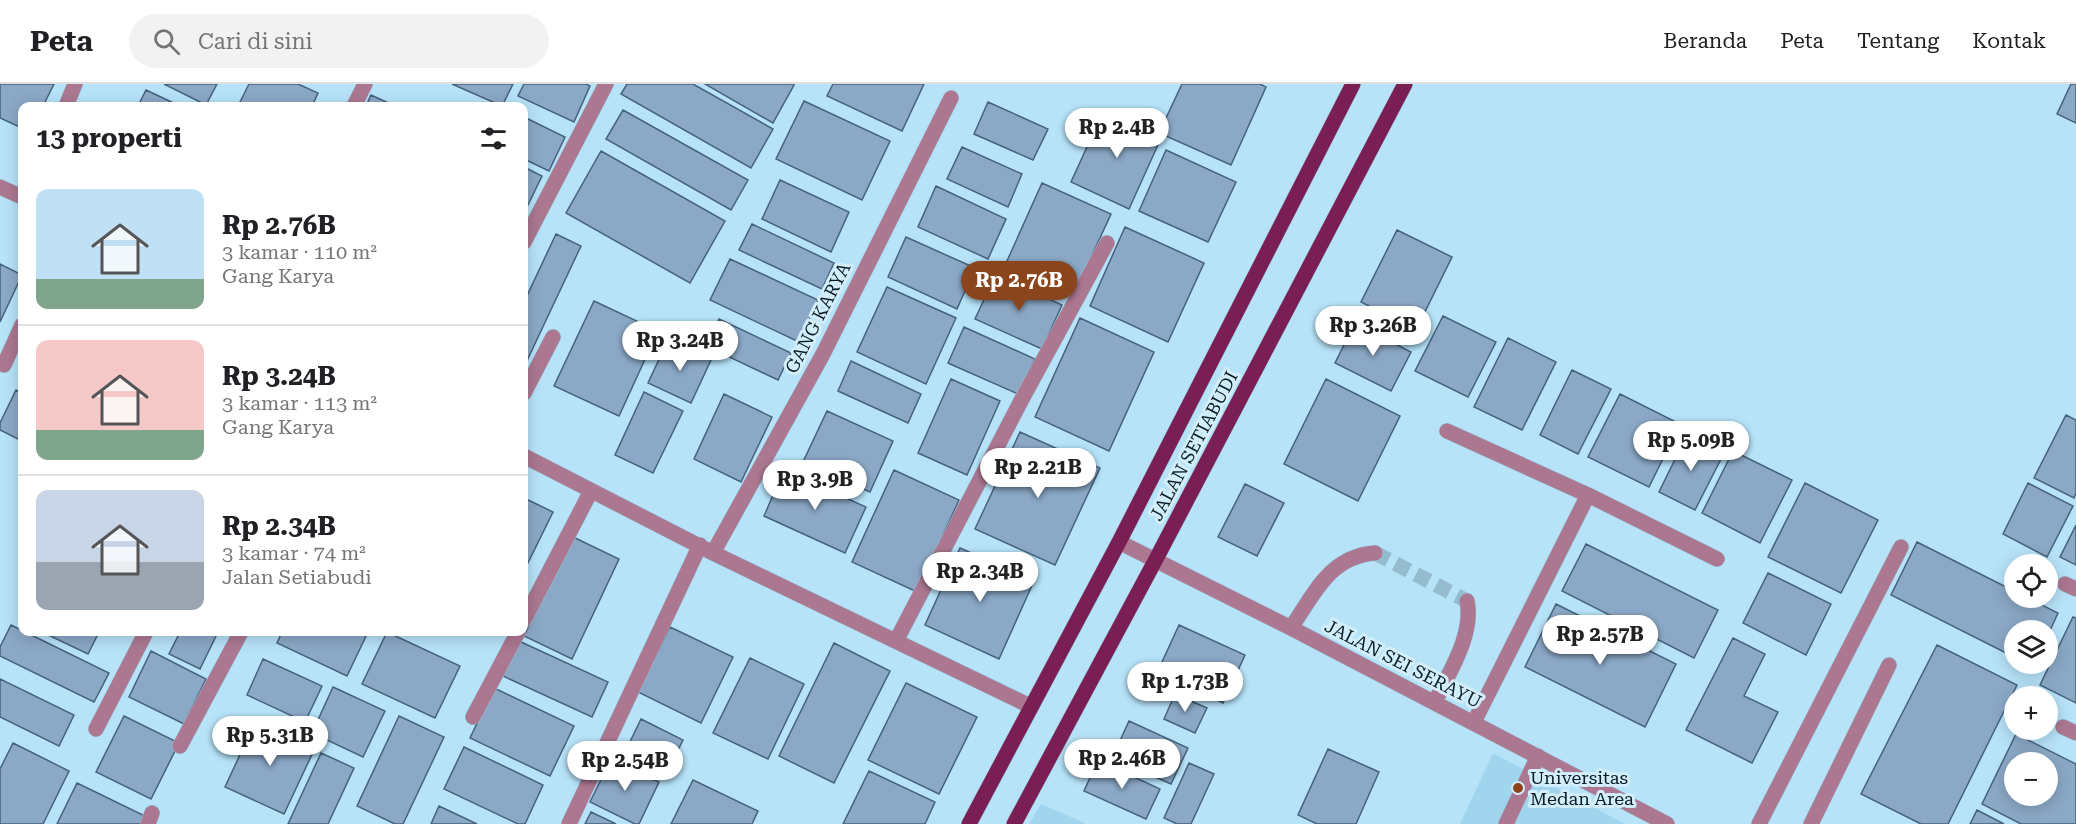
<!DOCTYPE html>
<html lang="id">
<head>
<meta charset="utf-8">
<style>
  body { margin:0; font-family:"Roboto Serif",serif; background:#f2f2f2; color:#202124; height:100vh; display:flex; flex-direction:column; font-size:22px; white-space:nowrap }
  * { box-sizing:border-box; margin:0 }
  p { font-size:20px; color:#757577 }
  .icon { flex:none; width:33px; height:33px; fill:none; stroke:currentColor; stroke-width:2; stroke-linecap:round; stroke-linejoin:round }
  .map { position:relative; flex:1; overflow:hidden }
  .sheet { position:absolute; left:18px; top:18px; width:510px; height:534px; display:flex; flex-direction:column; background:#fff; border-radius:12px; box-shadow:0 3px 15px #0003 }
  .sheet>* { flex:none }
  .tools { position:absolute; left:2004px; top:470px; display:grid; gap:12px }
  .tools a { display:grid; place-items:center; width:54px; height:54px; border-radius:50%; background:#fff; box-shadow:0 3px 15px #0003; font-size:30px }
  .price { position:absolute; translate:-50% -51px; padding:0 14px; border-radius:21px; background:#fff; color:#222; font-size:20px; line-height:39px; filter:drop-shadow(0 2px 3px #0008) }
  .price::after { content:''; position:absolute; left:50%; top:36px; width:18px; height:14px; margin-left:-9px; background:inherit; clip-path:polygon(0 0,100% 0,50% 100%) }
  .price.active { background:#8a451c; color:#fff }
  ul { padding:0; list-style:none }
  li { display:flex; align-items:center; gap:18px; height:150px; padding:0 18px }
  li+li { border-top:2px solid #e0e0e0 }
  li span { display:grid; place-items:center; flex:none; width:168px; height:120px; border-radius:12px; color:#555 }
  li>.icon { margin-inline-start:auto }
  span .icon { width:72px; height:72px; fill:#fffc; stroke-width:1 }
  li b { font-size:26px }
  h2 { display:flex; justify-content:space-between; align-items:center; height:72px; padding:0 18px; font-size:26px }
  header { display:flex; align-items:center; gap:36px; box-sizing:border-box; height:84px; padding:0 30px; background:#fff; border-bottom:2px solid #e0e0e0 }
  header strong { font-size:28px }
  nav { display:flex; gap:33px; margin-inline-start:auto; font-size:21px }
  .search { width:420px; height:54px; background:#f2f2f2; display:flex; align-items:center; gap:15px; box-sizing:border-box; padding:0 21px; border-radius:33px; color:#757577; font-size:22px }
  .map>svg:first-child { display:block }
  .built { fill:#a1d5ee }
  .building { fill:#8ba9c7; stroke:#46627d; stroke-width:1.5; fill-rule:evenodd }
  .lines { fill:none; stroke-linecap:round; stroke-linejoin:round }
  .minor-tunnel { stroke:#95bbce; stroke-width:15; stroke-dasharray:15 8; stroke-linecap:butt }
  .minor-casing { stroke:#98bfd3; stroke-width:16 }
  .major-casing { stroke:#98bfd3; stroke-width:16 }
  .minor { stroke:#ac7891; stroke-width:15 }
  .major { stroke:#7a1f54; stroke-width:15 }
  .poi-dot { fill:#8a451c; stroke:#d3eefb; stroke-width:2 }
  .labels { text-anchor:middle; stroke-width:6; stroke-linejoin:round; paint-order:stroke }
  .street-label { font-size:18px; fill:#0b1c24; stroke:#d3eefb }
  .poi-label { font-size:18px; fill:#0b1c24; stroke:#d3eefb; text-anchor:start }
</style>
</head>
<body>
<header>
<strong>Peta</strong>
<div class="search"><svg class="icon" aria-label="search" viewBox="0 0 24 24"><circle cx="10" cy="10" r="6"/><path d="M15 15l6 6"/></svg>Cari di sini</div>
<nav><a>Beranda</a><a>Peta</a><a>Tentang</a><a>Kontak</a></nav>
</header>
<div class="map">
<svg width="2076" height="740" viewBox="0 0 2076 740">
  <rect width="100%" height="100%" fill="#b7e3f9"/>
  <!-- built -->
  <path class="built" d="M1493,669l132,71h-165z
    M1041,720l46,20h-58z"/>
  <!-- building -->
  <path class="building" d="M0,0h54l-11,22h-21v22l-22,-10z
    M164,0h53l-11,21z
    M249,0h49l20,9 -6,13h-74z
    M452,0h61l-11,22z
    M524,0h62l4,2 -16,36 -56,-26z
    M627,0h66l80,45 -22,39 -130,-74z
    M705,0h89v1l-21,38z
    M833,0h91l-22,47 -75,-35z
    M1182,0h78l6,3 -35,78 -72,-32z
    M2071,0h5v39l-19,-9z
    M146,6l34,16h-42z
    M371,11l24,11h-29z
    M804,17l86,40 -28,59 -86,-41z
    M988,18l60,27 -15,31 -59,-26z
    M623,26l125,70 -17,30 -125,-71z
    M1104,26l58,26 -33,73 -58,-27z
    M524,33l41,20 -16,34 -25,-12z
    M962,63l60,27 -14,33 -61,-28z
    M1166,66l70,32 -28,60 -69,-31z
    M601,67l124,70 -35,62 -124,-70z
    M524,83l18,9 -18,37z
    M780,96l69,32 -18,40 -69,-33z
    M1042,99l69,31 -36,78 -68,-31z
    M936,102l70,33 -18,40 -70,-32z
    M752,140l82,39 -12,26 -83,-39z
    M1125,143l79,36 -36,79 -78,-36z
    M1397,146l55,27 -36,73 -55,-28z
    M556,150l25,12 -57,121v-65z
    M906,153l69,31 -18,41 -69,-32z
    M730,175l88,41 -19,42 -89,-42z
    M0,180l22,11 -22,47z
    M996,190l66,31 -20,44 -67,-30z
    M887,203l69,31 -30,66 -69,-32z
    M594,217l64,30 -39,85 -65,-30z
    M1443,232l53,26 -28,55 -53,-26z
    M1080,234l74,34 -45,99 -74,-34z
    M719,235l72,34 -13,27 -72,-34z
    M1355,239l56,29 -20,39 -56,-28z
    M964,243l71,32 -17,35 -70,-31z
    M1508,254l48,24 -34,68 -48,-23z
    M668,256l43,20 -20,43 -43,-20z
    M851,277l70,33 -13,29 -70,-32z
    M1572,286l39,19 -33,65 -38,-19z
    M951,295l49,22 -33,74 -49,-22z
    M1326,295l74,37 -42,85 -74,-37z
    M16,306l6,3v48l-22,-11v-7z
    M644,308l39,19 -30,62 -38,-18z
    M724,310l48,23 -31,65 -47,-23z
    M1620,310l60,30 -31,63 -61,-30z
    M827,327l66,30 -23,51 -67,-30z
    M2066,331l10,5v73l-2,5 -40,-20z
    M1020,348l80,36 -45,97 -80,-36z
    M1687,351l37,18 -29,57 -36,-18z
    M1733,367l59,29 -32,63 -58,-30z
    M784,386l82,37 -21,46 -81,-37z
    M894,386l65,30 -42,92 -65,-30z
    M1805,399l73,37 -37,73 -73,-36z
    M2028,399l45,23 -26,51 -44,-23z
    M1245,400l39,19 -27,53 -39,-19z
    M524,414l29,14 -29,59z
    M2076,441v40l-16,-8z
    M571,452l48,23 -47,100 -48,-23z
    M1917,458l97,49v6h12l32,16 -10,22v-5h-34v27l-123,-62z
    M1586,460l132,66 -24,48 -132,-67z
    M960,464l74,33 -35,78 -74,-34z
    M1768,489l63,31 -25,51 -63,-32z
    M1556,520l120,60 -31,63 -120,-60z
    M2073,533l3,1v85l-36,-18z
    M11,541l98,48 -15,29 -94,-46v-9z
    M1179,541l66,30 -22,48 -66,-30z
    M670,543l63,30 -32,66 -63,-31z
    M42,548h57l-11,22z
    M180,548h38l-18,37 -31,-15z
    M282,548h86l-21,44 -70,-33z
    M387,548l73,34 -25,52 -73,-34z
    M1733,554l32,16 -21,42 34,16 -26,51 -66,-33z
    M519,557l89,41 -16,35 -89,-41z
    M834,559l56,28 -56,112 -55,-27z
    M1937,561l80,40 -69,139h-27l-60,-30z
    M151,567l55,28 -22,45 -55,-27z
    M750,574l54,26 -36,75 -55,-26z
    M263,575l59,27 -17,36 -58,-27z
    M0,595l74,36 -15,31 -59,-29z
    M906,599l71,34 -38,77 -71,-34z
    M333,603l52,24 -22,46 -51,-24z
    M494,604l80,38 -24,50 -80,-38z
    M1175,610l32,14 -12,25 -31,-14z
    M124,632l55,27 -28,56 -55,-27z
    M399,632l45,21 -41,87h-8l-38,-18z
    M641,635l42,21 -14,28 -42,-20z
    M256,636l59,28 -31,66 -59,-27z
    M1129,637l59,27 -17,36 -59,-26z
    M2016,650l60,30v60h-55l-39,-20zM2014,678h34v33h-34z
    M13,659l56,28 -26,53h-43v-55z
    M464,663l79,38 -18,39h-7l-74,-35z
    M1328,665l51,23 -23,52h-39l-19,-9z
    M321,669l33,15 -26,56h-40z
    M611,675l48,23 -20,42h-4l-45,-22z
    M1098,676l62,29 -14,30 -62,-28z
    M1189,679l25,11 -23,50h-14l-13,-6z
    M869,687l66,31 -10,22h-82z
    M693,696l65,31 -6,13h-81z
    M77,699l68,33 -4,8h-84z
    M439,722l38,18h-46z
    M1977,726l27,14h-34z
    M591,728l25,12h-31z"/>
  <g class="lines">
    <!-- minor-tunnel -->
    <path class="minor-tunnel" d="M1375,469l92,48"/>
    <!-- minor casing -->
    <g class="minor-casing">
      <path id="minor" d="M66,22l9,-22
        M354,22l11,-22
        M0,103l22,10
        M524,158l82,-158
        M4,281l18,-40
        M524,309l29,-56
        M1447,347l141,64 -114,227
        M524,372l189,97 317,153
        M1588,411l129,64
        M1119,458l172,86 376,196
        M713,469l110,-199 128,-256
        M2065,500l11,5
        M524,536l67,-129
        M1291,544c23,-34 39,-72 84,-75
        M896,557l126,-242 85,-156
        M1435,618c14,-30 39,-67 32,-101
        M473,633l45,-85
        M2063,643l13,6
        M96,645l50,-97
        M180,662l61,-114
        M148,740l4,-11
        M569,740l131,-279
        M1506,740l32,-68
        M1759,740l142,-277
        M1811,740l78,-159"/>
    </g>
    <!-- major casing -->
    <g class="major-casing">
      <path id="major" d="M969,740l150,-282 234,-458
        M1014,740l141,-263 250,-477"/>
    </g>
    <!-- minor -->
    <use href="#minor" class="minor"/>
    <!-- major -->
    <use href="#major" class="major"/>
  </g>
  <!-- markers -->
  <circle class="poi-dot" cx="1518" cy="704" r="6"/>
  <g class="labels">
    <!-- street labels -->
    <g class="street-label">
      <text transform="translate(818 234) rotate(-63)" y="6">GANG KARYA</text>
      <text transform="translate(1194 362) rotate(-62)" y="6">JALAN SETIABUDI</text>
      <text transform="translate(1403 580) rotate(27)" y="6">JALAN SEI SERAYU</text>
    </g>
    <!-- poi labels -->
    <g class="poi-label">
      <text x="1530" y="700">Universitas<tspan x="1530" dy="21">Medan Area</tspan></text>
    </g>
  </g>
</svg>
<div class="tools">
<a><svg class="icon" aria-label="locate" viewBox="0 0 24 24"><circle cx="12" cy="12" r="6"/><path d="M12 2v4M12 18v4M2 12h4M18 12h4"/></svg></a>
<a><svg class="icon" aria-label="layers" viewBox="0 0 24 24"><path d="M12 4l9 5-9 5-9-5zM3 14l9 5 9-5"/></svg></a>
<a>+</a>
<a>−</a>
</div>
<b class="price" style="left:1117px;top:75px">Rp 2.4B</b>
<b class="price active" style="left:1019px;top:228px">Rp 2.76B</b>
<b class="price" style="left:1373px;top:273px">Rp 3.26B</b>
<b class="price" style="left:680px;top:288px">Rp 3.24B</b>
<b class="price" style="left:1691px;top:388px">Rp 5.09B</b>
<b class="price" style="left:1038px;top:415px">Rp 2.21B</b>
<b class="price" style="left:815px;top:427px">Rp 3.9B</b>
<b class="price" style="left:980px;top:519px">Rp 2.34B</b>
<b class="price" style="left:1600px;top:582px">Rp 2.57B</b>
<b class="price" style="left:1185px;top:629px">Rp 1.73B</b>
<b class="price" style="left:270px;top:683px">Rp 5.31B</b>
<b class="price" style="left:1122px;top:706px">Rp 2.46B</b>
<b class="price" style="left:625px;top:708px">Rp 2.54B</b>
<section class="sheet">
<h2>13 properti<svg class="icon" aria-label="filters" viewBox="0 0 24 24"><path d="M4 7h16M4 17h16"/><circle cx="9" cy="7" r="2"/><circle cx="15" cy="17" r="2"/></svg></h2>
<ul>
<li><span style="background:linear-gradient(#bfe0f5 75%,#7fa58c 0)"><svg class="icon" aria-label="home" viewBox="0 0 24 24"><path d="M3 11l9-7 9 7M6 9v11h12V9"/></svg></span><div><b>Rp 2.76B</b><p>3 kamar · 110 m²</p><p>Gang Karya</p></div></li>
<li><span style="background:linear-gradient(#f6c9c9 75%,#7fa58c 0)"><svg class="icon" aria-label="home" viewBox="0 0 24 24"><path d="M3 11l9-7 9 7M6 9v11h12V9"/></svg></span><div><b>Rp 3.24B</b><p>3 kamar · 113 m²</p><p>Gang Karya</p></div></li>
<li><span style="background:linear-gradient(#c9d6e8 60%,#9aa5b1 0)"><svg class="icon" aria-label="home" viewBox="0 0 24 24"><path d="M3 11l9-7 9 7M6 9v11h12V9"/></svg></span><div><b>Rp 2.34B</b><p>3 kamar · 74 m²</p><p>Jalan Setiabudi</p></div></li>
</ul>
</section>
</div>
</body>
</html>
